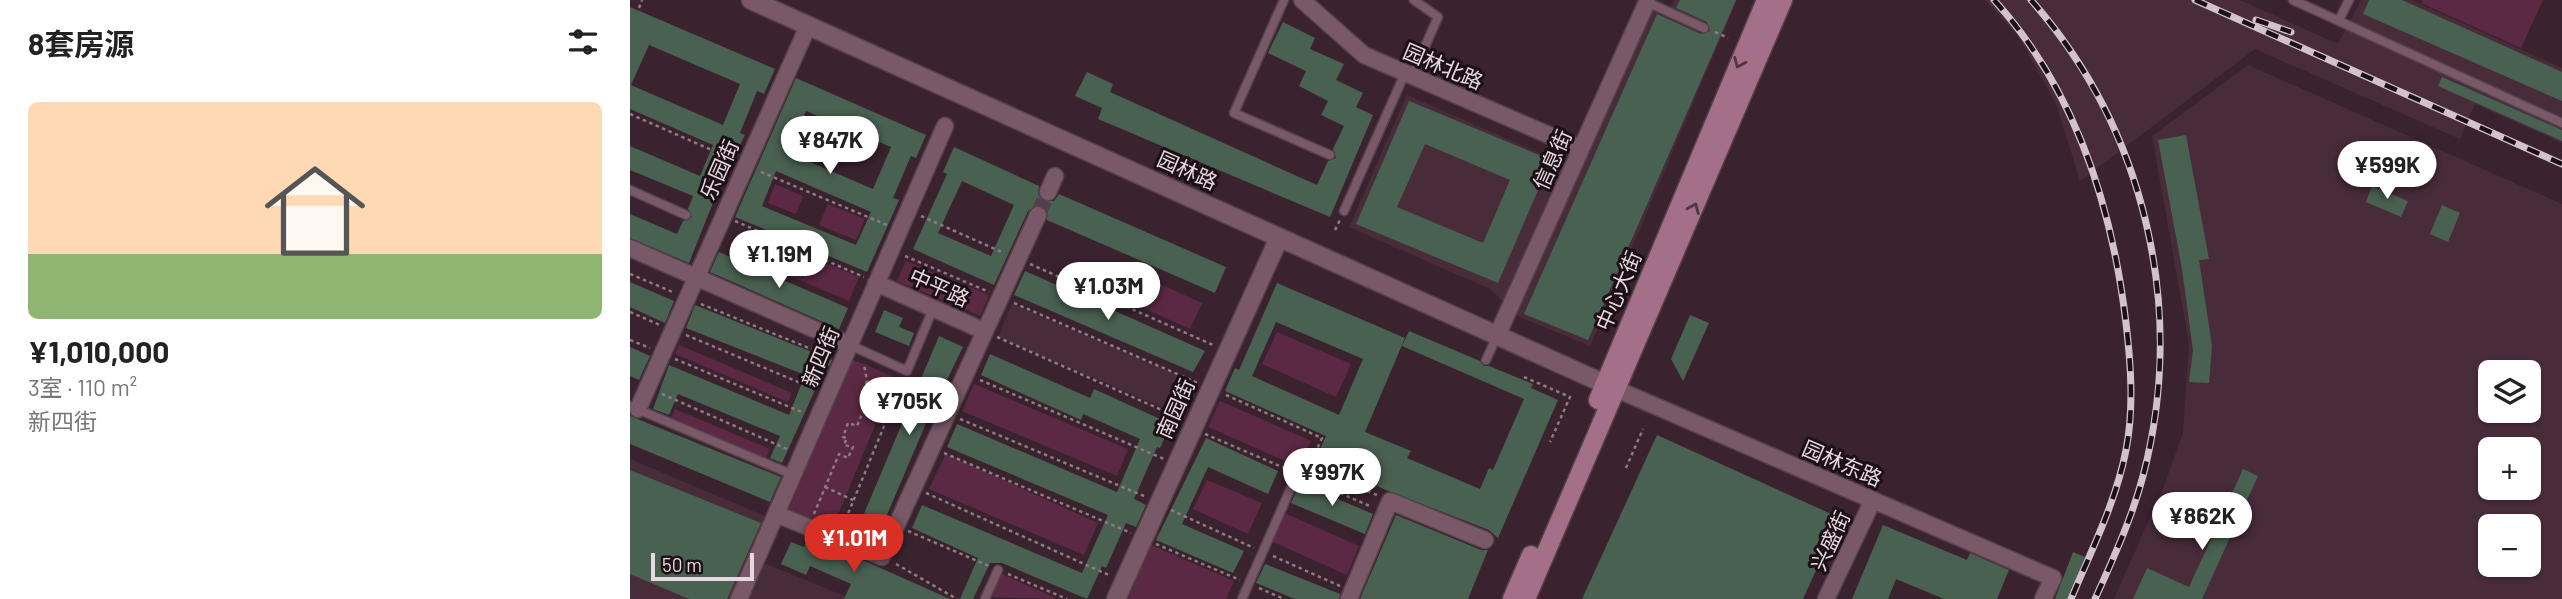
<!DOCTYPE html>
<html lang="zh">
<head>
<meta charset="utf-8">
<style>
  body { margin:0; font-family:Barlow,"Noto Sans SC",sans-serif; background:#f6f6f6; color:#222; height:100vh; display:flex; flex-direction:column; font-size:26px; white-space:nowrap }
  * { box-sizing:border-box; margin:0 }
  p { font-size:23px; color:#767676 }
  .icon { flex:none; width:38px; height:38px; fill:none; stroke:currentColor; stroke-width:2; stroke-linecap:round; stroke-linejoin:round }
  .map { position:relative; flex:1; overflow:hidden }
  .drawer { display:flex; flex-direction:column; background:#fff; width:630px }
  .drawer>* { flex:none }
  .controls { position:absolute; left:1848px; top:360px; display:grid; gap:14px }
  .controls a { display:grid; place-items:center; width:63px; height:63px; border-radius:10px; background:#fff; box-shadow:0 2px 5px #0004; font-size:35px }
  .scale { position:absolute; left:21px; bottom:18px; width:103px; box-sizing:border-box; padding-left:7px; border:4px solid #e7d7de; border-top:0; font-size:19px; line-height:24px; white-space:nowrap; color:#e7d7de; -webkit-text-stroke:5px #1b1015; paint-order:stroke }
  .price { position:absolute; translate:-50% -60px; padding:0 16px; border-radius:24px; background:#fff; color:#222; font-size:23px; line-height:46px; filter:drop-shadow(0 2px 4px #0008) }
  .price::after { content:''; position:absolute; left:50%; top:42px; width:21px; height:16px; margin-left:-10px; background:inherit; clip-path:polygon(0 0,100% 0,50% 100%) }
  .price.current { background:#d93025; color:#fff }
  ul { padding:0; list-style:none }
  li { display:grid; align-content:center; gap:14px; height:371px; padding:0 28px }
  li+li { border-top:2px solid #e0e0e0 }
  li span { display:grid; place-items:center; height:217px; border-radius:10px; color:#555 }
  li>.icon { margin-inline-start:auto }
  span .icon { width:126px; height:126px; fill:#fffc; stroke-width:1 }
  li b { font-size:30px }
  h2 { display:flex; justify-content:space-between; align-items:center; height:84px; padding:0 28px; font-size:30px }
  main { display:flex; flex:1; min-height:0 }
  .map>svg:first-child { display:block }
  .built { fill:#492c3a; fill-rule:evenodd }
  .green { fill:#5b2943 }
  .building { fill:#496151; fill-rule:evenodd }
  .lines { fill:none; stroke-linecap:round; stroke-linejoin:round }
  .minor-tunnel { stroke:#543e49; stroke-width:16; stroke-dasharray:16 8; stroke-linecap:butt }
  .service-casing { stroke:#56404b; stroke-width:11 }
  .minor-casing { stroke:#56404b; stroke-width:19 }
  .tertiary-casing { stroke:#56404b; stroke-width:21 }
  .secondary-casing { stroke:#56404b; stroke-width:21 }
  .path { stroke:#8d7a83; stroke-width:2.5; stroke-dasharray:3.5 3.5; stroke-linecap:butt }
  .service { stroke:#795868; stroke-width:8 }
  .minor { stroke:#795868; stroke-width:16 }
  .tertiary { stroke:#795868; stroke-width:18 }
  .secondary { stroke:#a47089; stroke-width:18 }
  .rail-casing { stroke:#d3c2ca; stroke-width:7 }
  .rail { stroke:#1b1015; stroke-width:4.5; stroke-dasharray:13; stroke-linecap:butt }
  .oneway { stroke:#523643 }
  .labels { text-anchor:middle; stroke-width:6; stroke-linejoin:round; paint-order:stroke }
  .street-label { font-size:21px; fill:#e7d7de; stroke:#1b1015 }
</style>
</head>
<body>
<main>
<section class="drawer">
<h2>8套房源<svg class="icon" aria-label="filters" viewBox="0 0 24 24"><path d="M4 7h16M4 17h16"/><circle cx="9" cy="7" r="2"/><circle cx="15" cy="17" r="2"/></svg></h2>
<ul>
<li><span style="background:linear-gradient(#ffd9b3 70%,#8fb573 0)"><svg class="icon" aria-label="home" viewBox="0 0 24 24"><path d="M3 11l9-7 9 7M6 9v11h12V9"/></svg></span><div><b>¥1,010,000</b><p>3室 · 110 m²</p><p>新四街</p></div></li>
</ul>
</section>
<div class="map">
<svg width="1932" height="599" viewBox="0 0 1932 599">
  <rect width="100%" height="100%" fill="#3a232f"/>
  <!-- built -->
  <path class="built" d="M1044,0h63l-147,346 -70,-29 -30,-28 -141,-62 58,-132 171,75 75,-163 15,6z
    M1355,0h255l98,44 23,-44h50l151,68v75l-87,-39 -15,35 -205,-90 -175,132 -24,-77 -37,-67z
    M1618,65l314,139v395h-448l50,-113 19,-53 6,-90 -37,-207zM1860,373h39v38h-39zM1860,450h39v38h-39zM1860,527h39v38h-39z
    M382,304l171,73 -14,33 -171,-73z
    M0,459l137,58 -18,40 103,42h-222z"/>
  <!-- green -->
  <path class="green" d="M1792,0h121l-22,48 -100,-45z
    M145,184l28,12 -7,18 -28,-11z
    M198,204l37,15 -9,21 -37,-15z
    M117,231l112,46 -10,24 -111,-47z
    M276,261l83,34 -9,21 -83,-35z
    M521,280l51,23 -12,26 -51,-23z
    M647,332l74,32 -15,33 -74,-33z
    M49,345l113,48 -4,9 -113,-48z
    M221,359l44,18 -62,150 -44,-18z
    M344,384l154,65 -11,27 -155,-65z
    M590,401l91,40 -12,26 -91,-40z
    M45,409l95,40 -4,9 -95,-40z
    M316,454l152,69 -14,32 -155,-66z
    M577,480l55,23 -14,31 -55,-25z
    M654,513l75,33 -12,29 -76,-34z
    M521,545l83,36 -8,18h-98z
    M370,573l58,26 -69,-2z"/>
  <!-- building -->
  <path class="building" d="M1050,0h56l-148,340 -64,-26 133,-300 44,20 9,-3 -3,-9 -31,-14z
    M1739,0h33l160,72v29l-199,-87z
    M0,7l145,62 -11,25 -7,-3 -17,42 5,2 -25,50 -31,78 -59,-25v-24l47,20 6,-13 9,-4 -4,-8 5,-13 -63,-26v-24l70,30 13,-31 -83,-36zM19,45l91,39 -17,41 -92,-40z
    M653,22l32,16 -5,11 34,15 -8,16 27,13 -7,14 17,8 -43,102 -232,-98 4,-11 -27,-12 12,-24 26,12 -3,8 207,93 11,-24 8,-3 -3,-9 11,-23 -23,-11 7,-14 -29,-15 7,-15 -38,-18z
    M1812,77l120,53v11l-124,-55z
    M166,78l130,57 -10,23 -5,-2 -18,42 6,2 -32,72 -132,-55zM176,111l85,36 -18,42 -84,-36zM146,171l95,41 -15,33 -94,-39z
    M779,101l142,59 -53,123 -142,-59zM795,144l85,36 -27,63 -86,-36z
    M1556,135l23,124 -10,1 13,86 -3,37 -20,-1 4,-32 -11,-81 -24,-129z
    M324,147l85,39 -1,8 5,7h11l5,-7 167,73 -11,26 -168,-73v-10l-9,-5 -10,6 -34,74 -81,-36 34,-75 -4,-2zM332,181l52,24 -23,51 -53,-23z
    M1742,186l36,15 -7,16 -35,-15z
    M1812,205l18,8 -12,29 -18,-8z
    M89,252l129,56 -9,21 -129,-57z
    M395,271l180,80 -12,21 -179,-77z
    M0,282l44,19 -9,22 -35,-16z
    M647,283l128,55 -40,94 46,19 -4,7 73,31 9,-21 4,2 31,-71 -122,-53 7,-15 71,30 4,5h5l44,18 -2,4 27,12 -60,138 -9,-8 -101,-39 -72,-33 10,-22 -101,-45 10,-23 4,2zM646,322l87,37 -24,56 -87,-39z
    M65,305l137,55 -10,22 -3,-1 -37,82 -12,-5 10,-22 -102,-42 -9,21 -16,-6 16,-44 120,50 16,-40 -119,-47z
    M254,310l19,8 -4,9 15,6 -5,13 -34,-14z
    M1060,315l19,8 -26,58 -12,-22z
    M309,336l24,11 -36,74 -52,122 -20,-8z
    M0,347l20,9 -11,24 -9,-4z
    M360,354l100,44 4,-9 77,35 -11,24 -3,-1 -23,52 12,6 -10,22 -10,-4 -20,45 -4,-2 -15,33 -85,-36h-12l-17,36h-13l18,-41 -66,-30 10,-23 160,68 26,-58 -161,-68 10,-23 160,68 23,-53 -57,-25 -2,6 -100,-45z
    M0,416l151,61 -11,25 -140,-58z
    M1027,435l183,83 -37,81h-221z
    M576,438l72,33 -10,23 -60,-27 -26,57 62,27 -11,22 -77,-33z
    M1613,469l15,7 -56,123h-69l14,-31 42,19z
    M0,470l131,53 -34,76h-38l-59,-25z
    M670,483l73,31 -8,20 -74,-31z
    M766,515l85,35h7l-20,49h-108z
    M1253,525l84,35 3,-7 39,17 -12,29h-53l-48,-20 -8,20h-36z
    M178,538l59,24 83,37h-106l7,-15 -41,-18 -4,9 -25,-11 10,-22 13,5z
    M1443,552l12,5 -10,24 3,1 -8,17h-15z
    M635,564l75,30 -1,5h-44l-39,-16z"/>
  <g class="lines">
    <!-- minor-tunnel -->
    <path class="minor-tunnel" d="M408,215l10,-23"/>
    <!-- service casing -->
    <g class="service-casing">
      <path id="service" d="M654,0l-50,113 96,42
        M1663,0l269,123
        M1017,2l57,26
        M1709,20l10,-20
        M782,76l26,-59 -24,-17
        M0,190l56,25
        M714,211l61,-138
        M220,345l57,26 26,-62
        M856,360l11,-24
        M0,406l154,65
        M355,599l13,-29
        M612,599l55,-125"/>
    </g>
    <!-- minor casing -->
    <g class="minor-casing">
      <path id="minor" d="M672,0l62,55 217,94
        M418,192l7,-16
        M0,248l220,97
        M246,283l108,48
        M867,336l150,-334
        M986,389l437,189 -10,21
        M8,409l170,-383
        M146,514l106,43 156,-342
        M109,599l206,-473
        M719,599l41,-98 95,39
        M1196,599l47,-99"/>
    </g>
    <!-- tertiary casing -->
    <g class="tertiary-casing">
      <path id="tertiary" d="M121,0l854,384
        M486,599l163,-361"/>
    </g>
    <!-- secondary casing -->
    <g class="secondary-casing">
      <path id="secondary" d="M968,400l168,-400
        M882,599l19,-44
        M896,599l257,-599"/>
    </g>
    <!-- path -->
    <path class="path" d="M9,8l3,-8
      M1085,32l13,6
      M0,114l102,45
      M131,172l126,53
      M291,216l83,37
      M105,221l129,56
      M705,230l5,-10
      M275,256l84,36
      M400,264l183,81
      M0,274l45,19
      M384,303l184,80
      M71,304l130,53
      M0,312l30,13
      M56,335l129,54
      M367,337l183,81
      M0,340l20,8
      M45,359l129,54
      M894,377l46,20 -20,45
      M350,380l184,79
      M32,394l125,55
      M596,395l96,43 -15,33
      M330,419l184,77
      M575,434l84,36
      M314,453l187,80
      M679,467l68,28
      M996,468l17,-39
      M678,479l64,28
      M195,487l28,13
      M296,493l185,83
      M541,510l83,38
      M184,514l25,-60 9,4 5,-11 -9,-2 3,-7 -4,-1 5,-14 9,3 10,-24 -7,-3 7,-18 -3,-17
      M213,526l60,-146
      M278,531l81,35
      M526,544l84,36
      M643,556l67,30
      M266,564l61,35
      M378,574l59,25
      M629,588l25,11"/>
    <!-- service -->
    <use href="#service" class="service"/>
    <!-- minor -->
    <use href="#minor" class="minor"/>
    <!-- tertiary -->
    <use href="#tertiary" class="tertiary"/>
    <!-- secondary -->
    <use href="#secondary" class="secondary"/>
    <!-- rail casing -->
    <g class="rail-casing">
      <path id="rail" d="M1364,0c81,89 118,206 132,323 5,42 8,86 0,127 -10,52 -35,101 -55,149
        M1401,0c114,129 156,309 112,476 -11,42 -30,83 -48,123
        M1565,0l367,164
        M1626,20l35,12"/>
    </g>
    <!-- rail -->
    <use href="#rail" class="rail"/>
  </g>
  <!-- one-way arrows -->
  <defs><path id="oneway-chevron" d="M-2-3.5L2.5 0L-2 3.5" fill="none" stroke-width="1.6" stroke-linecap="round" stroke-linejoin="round" transform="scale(1.75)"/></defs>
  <g class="oneway">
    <use href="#oneway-chevron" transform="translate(1109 63) rotate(113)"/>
    <use href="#oneway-chevron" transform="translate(1064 208) rotate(-67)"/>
  </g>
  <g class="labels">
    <!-- street labels -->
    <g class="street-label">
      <text transform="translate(813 67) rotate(23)" y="7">园林北路</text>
      <text transform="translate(923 160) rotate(-66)" y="7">信息街</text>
      <text transform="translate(90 170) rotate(-66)" y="7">乐园街</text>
      <text transform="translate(557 171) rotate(24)" y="7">园林路</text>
      <text transform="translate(309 288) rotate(24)" y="7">中平路</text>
      <text transform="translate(989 291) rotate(-67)" y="7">中心大街</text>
      <text transform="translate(191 357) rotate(-67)" y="7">新四街</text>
      <text transform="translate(546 409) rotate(-66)" y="7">南园街</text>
      <text transform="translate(1212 464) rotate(23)" y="7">园林东路</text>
      <text transform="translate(1201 541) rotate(-65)" y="7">兴盛街</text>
    </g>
  </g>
</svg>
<div class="controls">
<a><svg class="icon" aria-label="layers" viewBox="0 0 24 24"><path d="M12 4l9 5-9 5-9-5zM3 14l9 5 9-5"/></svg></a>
<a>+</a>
<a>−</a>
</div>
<div class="scale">50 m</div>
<b class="price" style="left:200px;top:176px">¥847K</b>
<b class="price" style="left:1757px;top:201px">¥599K</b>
<b class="price" style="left:149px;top:290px">¥1.19M</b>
<b class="price" style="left:478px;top:322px">¥1.03M</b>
<b class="price" style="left:279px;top:437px">¥705K</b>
<b class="price" style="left:702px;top:508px">¥997K</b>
<b class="price" style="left:1572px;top:552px">¥862K</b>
<b class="price current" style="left:224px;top:574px">¥1.01M</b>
</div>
</main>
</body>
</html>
